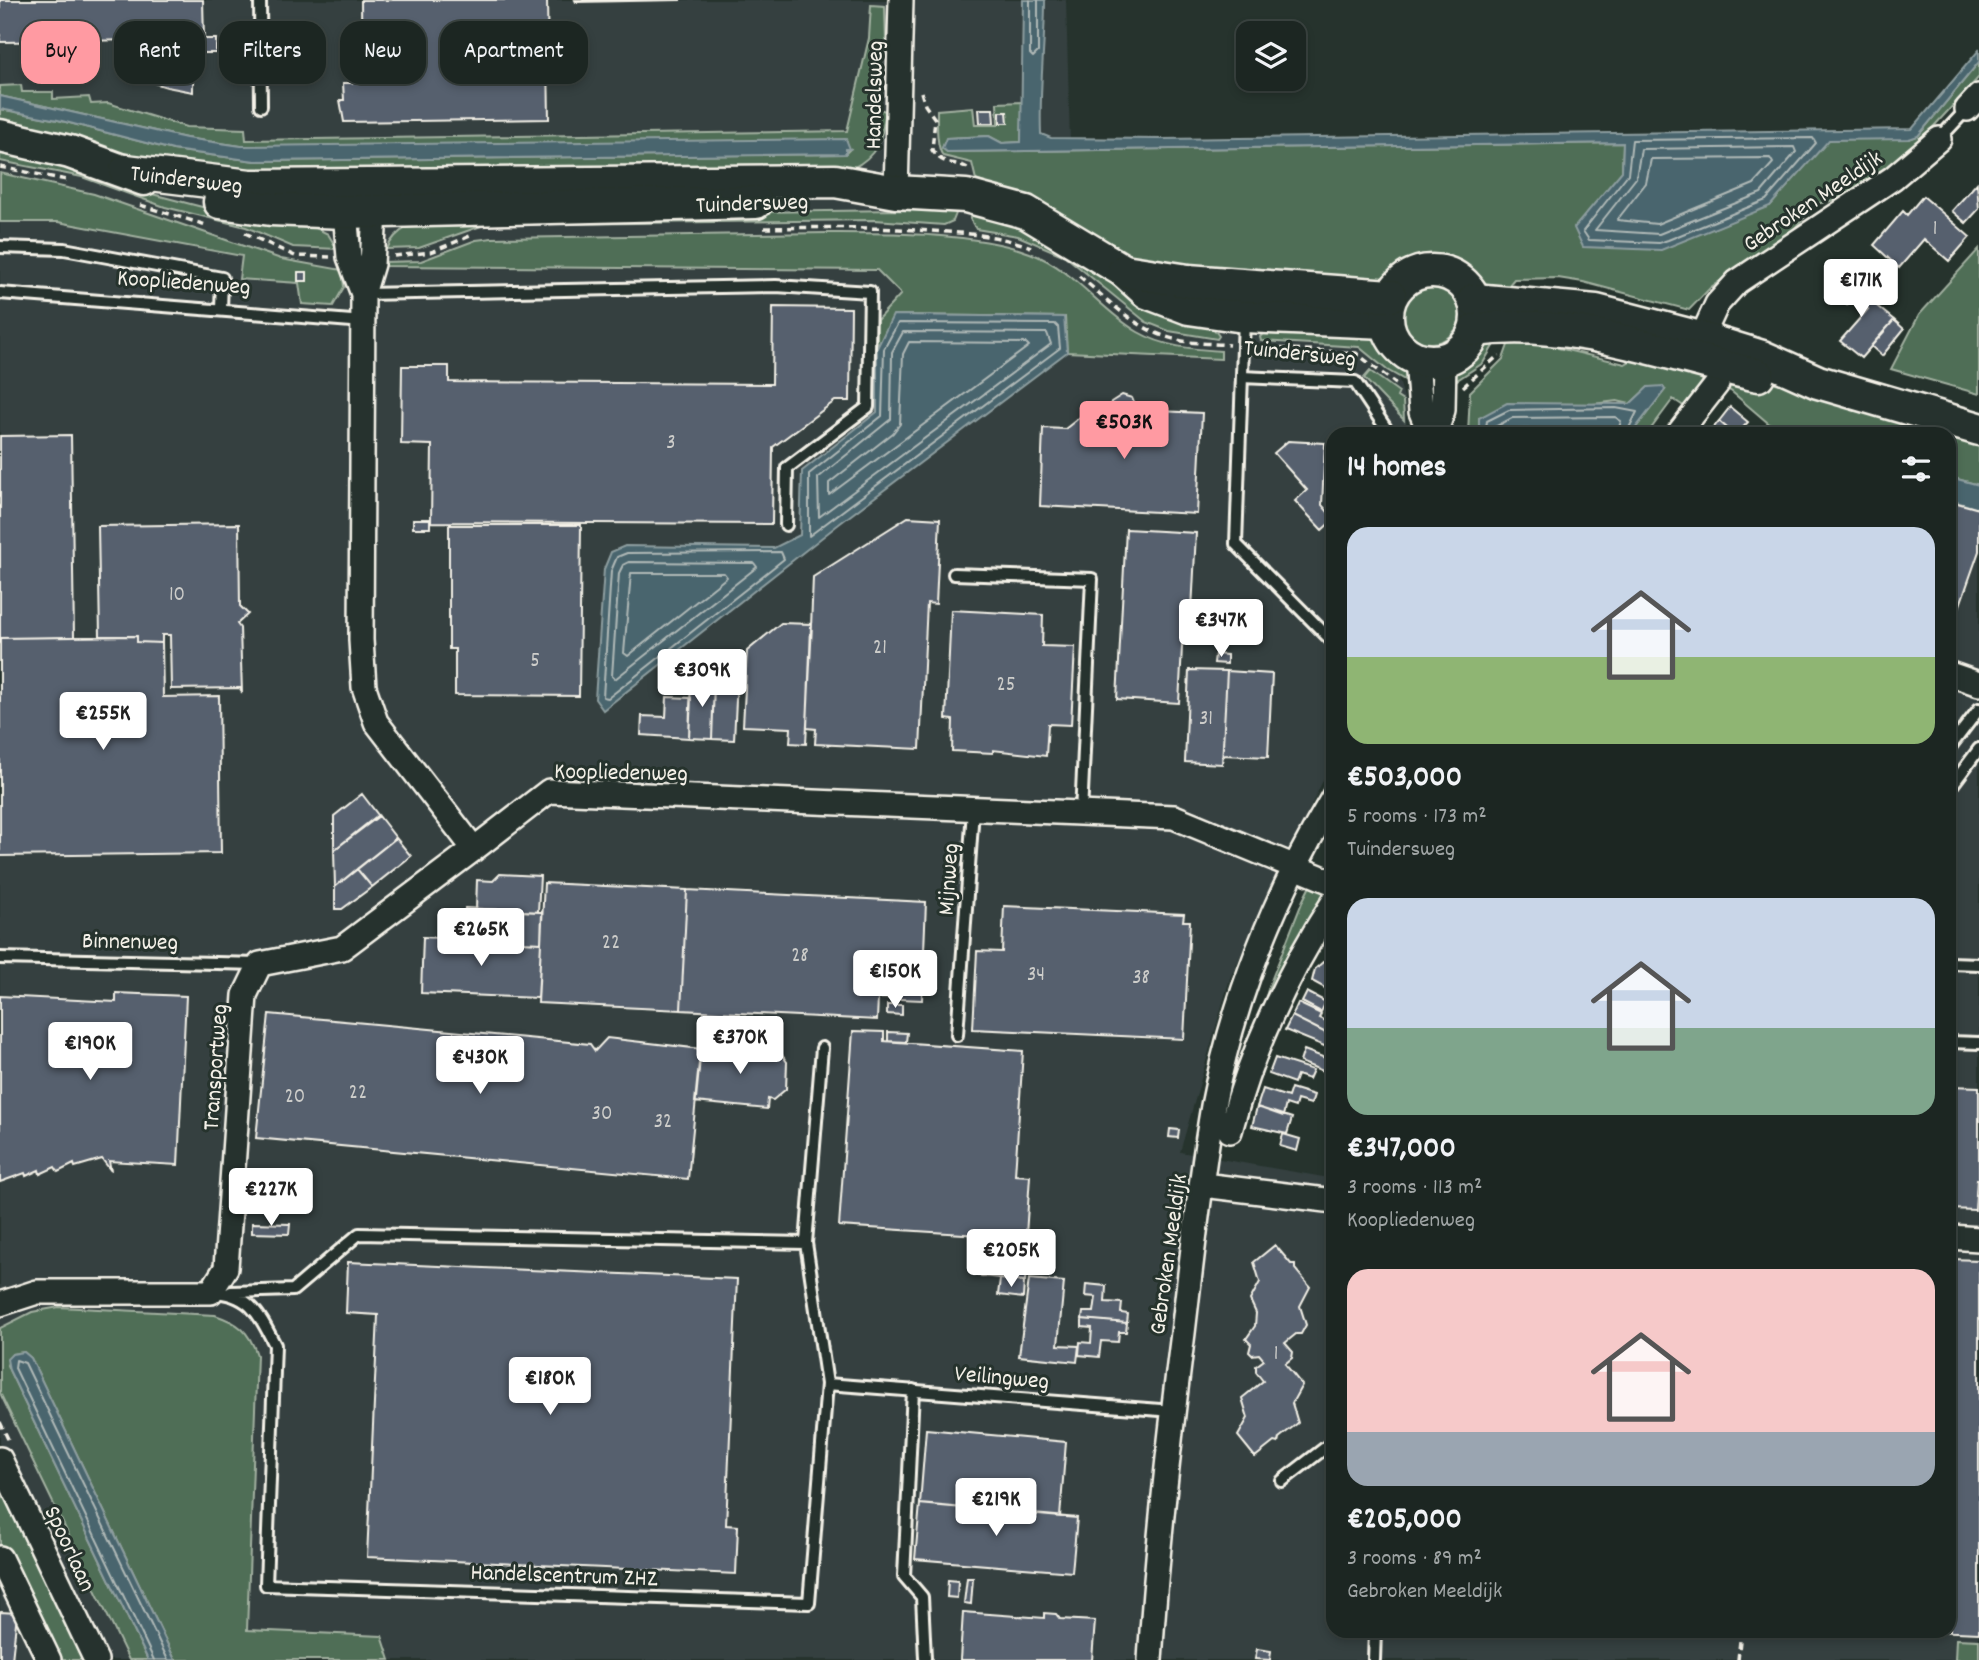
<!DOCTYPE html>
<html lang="en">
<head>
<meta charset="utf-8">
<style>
  body { margin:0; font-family:Dekko,sans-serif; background:#252e2a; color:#f1f3f6; height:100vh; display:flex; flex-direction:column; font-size:26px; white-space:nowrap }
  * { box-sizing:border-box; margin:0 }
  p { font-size:23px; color:#a0a5a5 }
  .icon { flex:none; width:38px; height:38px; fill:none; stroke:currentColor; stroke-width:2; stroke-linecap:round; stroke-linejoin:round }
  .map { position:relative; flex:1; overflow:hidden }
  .drawer { position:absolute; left:1326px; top:427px; width:630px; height:1211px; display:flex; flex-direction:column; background:#1c2622; border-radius:21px; box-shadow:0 4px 10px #0003,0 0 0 2px #3a4340 }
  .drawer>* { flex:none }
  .banner { position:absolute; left:21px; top:21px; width:665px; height:63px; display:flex; gap:14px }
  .fabs { position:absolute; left:1236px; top:21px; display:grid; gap:14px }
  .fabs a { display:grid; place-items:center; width:70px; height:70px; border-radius:14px; background:#1c2622; box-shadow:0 4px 10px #0003,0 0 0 2px #3a4340; font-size:35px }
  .price { position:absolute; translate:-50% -60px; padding:0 16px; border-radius:7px; background:#fff; color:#222; font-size:23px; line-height:46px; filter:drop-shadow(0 2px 4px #0008) }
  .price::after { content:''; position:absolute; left:50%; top:42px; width:21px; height:16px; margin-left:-10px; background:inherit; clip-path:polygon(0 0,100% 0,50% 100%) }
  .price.selected { background:#ff9aa2; color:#111 }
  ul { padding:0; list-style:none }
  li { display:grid; align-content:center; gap:14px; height:371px; padding:0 21px }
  li span { display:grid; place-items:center; height:217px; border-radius:21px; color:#555 }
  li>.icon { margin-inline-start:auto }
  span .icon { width:126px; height:126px; fill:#fffc; stroke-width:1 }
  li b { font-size:30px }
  h2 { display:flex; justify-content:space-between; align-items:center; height:84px; padding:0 21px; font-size:30px }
  .chip { padding:0 24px; border-radius:21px; background:#1c2622; box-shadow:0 4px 10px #0003,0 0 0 2px #3a4340; font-size:24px; line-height:63px }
  .chip.selected { background:#ff9aa2; color:#111 }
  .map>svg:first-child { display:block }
  .built { fill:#354140 }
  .green { fill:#4f6e57; stroke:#a2b0a0; stroke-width:2 }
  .water { fill:#49656e; stroke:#8d9d9f; stroke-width:2 }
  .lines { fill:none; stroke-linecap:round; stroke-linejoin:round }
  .shore { stroke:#b0b9b7; stroke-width:2 }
  .building { fill:#57616e; stroke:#f4f1e8; stroke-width:2 }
  .service-casing { stroke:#f4f1e8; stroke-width:16 }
  .minor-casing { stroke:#f4f1e8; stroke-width:28 }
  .secondary-casing { stroke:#f4f1e8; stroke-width:37 }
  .path { stroke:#f4f1e8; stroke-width:3.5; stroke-dasharray:7 5; stroke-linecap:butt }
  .service { stroke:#26332d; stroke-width:10 }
  .minor { stroke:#26332d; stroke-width:23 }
  .secondary { stroke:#26332d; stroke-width:32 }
  .labels { text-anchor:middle; stroke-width:6; stroke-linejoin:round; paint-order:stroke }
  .number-label { font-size:21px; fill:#cdcdca }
  .street-label { font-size:24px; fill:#f4f1e8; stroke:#26332d }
</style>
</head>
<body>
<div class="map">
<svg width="1979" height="1660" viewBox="0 0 1979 1660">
  <rect width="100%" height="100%" fill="#26332d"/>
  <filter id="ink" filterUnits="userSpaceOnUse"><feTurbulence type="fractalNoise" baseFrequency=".0143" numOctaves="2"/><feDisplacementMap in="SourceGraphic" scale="14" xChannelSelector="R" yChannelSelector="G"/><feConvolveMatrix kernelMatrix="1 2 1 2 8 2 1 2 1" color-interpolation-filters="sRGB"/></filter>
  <g filter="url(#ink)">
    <!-- built -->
    <path class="built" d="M0,0h1066l4,143 271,41 64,217 2,33h-73l-1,325 -103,219 -50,174 149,26 4,-34 1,487h616v-1187l29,9v1207h-1979z"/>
    <!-- green -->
    <path class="green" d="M871,5l14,1 1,38 -13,58 5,7 8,2c-4,28 -8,45 -35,58l-578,11 -121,-17 -152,-40v-14l58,11 115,30 82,11 590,-7 5,-5 -609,-3 -55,-8 -186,-42v-10l21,-1 1,7h31v7l36,-2 2,7 17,-1 78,24 59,2 1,11 601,-9 22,-93z
      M1979,62v15l-66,72 -63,48 -34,7 -30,34 -75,49 -22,23 -106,-28 -25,-4 -44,1 -11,13c-30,-6 -19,-9 -40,-24 -33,-25 -57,2 -85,14l-212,-12 -48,-17 -84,-52 -58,-21 -4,-17 -29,-7c-7,-9 -6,-33 -6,-46l36,-3 2,18h23l-1,-22 26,-1 -2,40 -19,1 -13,-7 -42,2 -5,10 5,4 676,-9 -1,28 148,35 59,-67h80l9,-3z
      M0,151l85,16 67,27 54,14 106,18 16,8 9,15 -44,-2 -47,-20 -81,-20 -83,-30 -82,-16z
      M0,173l94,21 187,65 61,11 2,17 -11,19 -31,-2 -3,-21 -60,-4 3,-23 -184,-34h-58z
      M899,210l58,1 -4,10 -9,4 -69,-5 -391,5 -65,23 -32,1c9,-22 30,-27 52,-33z
      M970,213l57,15 181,93 11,15 -2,3 -48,-8 -23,-9 -81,-66 -47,-20 -42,-7 -6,-10z
      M828,233c59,0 147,-1 202,20 44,16 69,56 108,79 26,15 54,17 83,19v8l-154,-7 -2,-35 -171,-2 -17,33v-28l24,-26 -24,-24 -495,-4 1,-4 38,-1 55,-21 16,-2z
      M1979,249v145l-88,-25 28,-54z
      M1402 314a29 29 0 1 1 58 0a29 29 0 1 1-58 0Z
      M1267,329l109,5 31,35 3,14 -23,-13 -28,-23 -98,-6 -1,-4z
      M1512,334l46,2v12l67,16 14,-8 152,30 188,54v45l-29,-8v-43h-169l-49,-42 -29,-18 -3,22 -12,13 -15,-10 -26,35h-16l34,-44 -17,-3 -18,17 -13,-3 -138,17v16h-11l2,-42 33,-33z
      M1499,336l-16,27 -29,19c2,-24 25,-37 45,-46z
      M1370,371l29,21 -2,5 6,4 1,19 -40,-42z
      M1319,885l8,8 -83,180 25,-87 34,-86 7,-14z
      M59,1307l156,8c24,8 34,16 42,40l-10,275 135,6 8,24h-215l-144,-302 -7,-6 -12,2 -5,11 2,5 139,290h-19l-129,-267v-65l32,-16z
      M0,1477l88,183h-32l-56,-115z
      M1956,1639l23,1v20h-24z"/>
    <!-- water -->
    <path class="water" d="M1023,0h22c0,45 -6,88 -4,134l10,4 111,1 750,-10 67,-79v12l-61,74 -9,3 -80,1 -59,66 -109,44 -78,-3 -9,-19 48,-57 1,-28 -676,9 -5,-4 4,-10 43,-2 13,7 19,-1z
      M0,96l186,42 55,8 605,-7 4,10h-4v5l-591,7 -82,-11 -115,-30 -58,-11z
      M893,315l171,2 3,35 -228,172 -236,186 -8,-11 9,-130 7,-17 14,-6 149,2 26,-13 2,-64 75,-59v-64z
      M1663,386l2,4 -34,44h-152v-16l28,-15 123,1 18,-17z
      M1950,477l29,8v24l-29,-9z
      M24,1352l7,6 144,302h-27l-139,-290 -2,-11 5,-5z"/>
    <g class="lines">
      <!-- shore -->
      <path class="shore" d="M1030,0v54l3,3 5,-5v-52
        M1813,138l3,5 -50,57 -98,40 -9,3 -70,-3 -6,-9 45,-57 4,-34z
        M1794,147l2,5 -35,41 -102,41 -64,-4 41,-52 5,-29z
        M1770,158l3,5 -19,21 -97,40 -40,-4 29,-37 5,-24z
        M898,323l157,1 3,3 2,21 -251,188v-62l73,-58 2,-67z
        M903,332l144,1 4,11 -232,173 -1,-39 73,-59 1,-67z
        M909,342l117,1 3,3 -200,149v-12l64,-50 7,-9 3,-70z
        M1485,434l2,-13 22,-11 107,-2 21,4 -11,22
        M1494,434l1,-7 17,-9 103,-1 6,4 -4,13
        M1505,434l9,-5 89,-1 4,6
        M781,552l3,7 -176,139 -5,-1 8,-126 6,-14 10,-4z
        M629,562l125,1 3,4 -142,112 -3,-3 7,-103 4,-8z
        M631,573h93l3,4 -99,79 -4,-3z
        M154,1660l-139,-292 1,-8 9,3 143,297"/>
    </g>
    <!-- building -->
    <path class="building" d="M0,0h203l1,39h12v14h-23v39l-26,-5 -26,-8 -1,-32 -7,-2 7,-5 -140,2z
      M361,0h186l2,119 -205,3 -4,-22h4l-1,-17h19z
      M575,0h106l-105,2z
      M979,109h14l1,14h-14z
      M1000,112h7l1,11h-8z
      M1977,183l2,26 -13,14 -14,-12z
      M1923,196l47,41 -21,24 -25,-22 -25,29 -25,-23 29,-34 4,4z
      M298,272h9v9h-9z
      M1839,275l55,45 -33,38 -21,-17 28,-32 -14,-12 -7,8 -20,-16z
      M773,307l78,1 -1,93h-15l-62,46 -1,77 -341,-2 1,-77 -31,-1 1,-78h47v16l323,2z
      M1894,320l10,9 -22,27 -11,-10z
      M1122,395l10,3 5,12 65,3 -5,101 -157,-8 3,-78 22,1 19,-15 25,1 2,-13z
      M1730,407l18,15 -9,10 3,2h-8l-15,-13z
      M1719,421l15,13h-26z
      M71,435l3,202 -74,1v-202z
      M1288,441l37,2 -3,62 12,14 -12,11 -27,-29 12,-11 -33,-37z
      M1950,501l29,8v42l-25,71 -4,-1z
      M908,517l32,2 -4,85 -9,-1 -7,146 -105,-5 1,-15 -9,-1 6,-151z
      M413,519h17v9h-17z
      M239,524l1,82 8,8 -11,10 3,4 2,65 -2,-5 -69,1 -1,-54h-8v8l-25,-1v-6h-37l-2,-110z
      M449,525h132l-2,171 -124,-1v-46h-6z
      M1126,529l70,4 -4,77h-8l-5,93 -62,-4z
      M951,610l92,5 -1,31 33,1 -4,78 -23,-1 -2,32 -53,-6v3l-41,-2 1,-31 -7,-1z
      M781,623l31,1 -6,120 -16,-1 1,-15 -48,-2 4,-75z
      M137,636v6l25,1 1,54 56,-1 2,157 -221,3v-218z
      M1215,654l12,1v9l-13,-1z
      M715,659l23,1 -4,80 -22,-1z
      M1189,670l38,1 -5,93 -37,-2z
      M1227,671l45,3 -4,83 -45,-2 -1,9z
      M691,678l23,1 -2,60 -23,-1z
      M667,697l24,1 -2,40 -48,-3 1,-19 24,1z
      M362,794l16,21 -44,35v-34z
      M379,816l17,22 -61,49 -1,-37z
      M396,838l15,18 -39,31 -15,-18z
      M357,869l15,18 -30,22h-7v-22z
      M500,874l40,2 -2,36 -62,-3 1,-29 16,1z
      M544,883l143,7 -6,120 -143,-7z
      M687,890l239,12 -4,98 -44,-2 -1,22 -196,-10z
      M1004,906l180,8 -1,7h7l-6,118 -211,-10 4,-78 25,1z
      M465,908l77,4 -1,31 -87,-4 1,-18h9z
      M423,937l118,6 -3,55 -117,-5z
      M1323,962l11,6v25l-22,-12 3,-12z
      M1307,992l19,10 -5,10 -19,-10z
      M116,993l70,3 -8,169 -69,-4 2,10 -9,-12 -27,8 -1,-3 -16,8 -3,-5 -15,7 -1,-4 -13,6 -1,-3 -25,9v-186l116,6z
      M1298,1003l23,11 -2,4 15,7v12l-42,-21z
      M887,1005h15v10l-15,-1z
      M269,1014l321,30 5,7 12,-13 94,11 -13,130 -432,-41z
      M1292,1016l42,21v13l-49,-20z
      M853,1031l31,1v9l139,10 -8,124 15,1 -4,59h-15l-1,2 -171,-11z
      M888,1032l19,1 -1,9 -18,-1z
      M701,1044l77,6 9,12 -1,27 -13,11 -5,-1 -1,10 -72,-7z
      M1304,1050l24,9 -5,12 -23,-9z
      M1275,1058l38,12 -4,9 -12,-4 -3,8 -25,-9z
      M1950,1086l29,1v92h-2l-2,31 -25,-1z
      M1291,1088l23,7 -3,9 -14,-4 -2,7 -9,-3 -3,12 -26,-9 6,-18 25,8z
      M1257,1107l35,11 -5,16 -35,-8z
      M1170,1129l9,1 -1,8 -9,-1z
      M1283,1134l17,5 -3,12 -17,-5z
      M252,1223l38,1 -1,10 -37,-1z
      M1275,1245l16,19h4v5l15,18 -10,19 6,19 -5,9h-5l-11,9 8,9 -1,6 -7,6 17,21 -10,18 6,20 -19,15 -1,5 -4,-1 -19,15 -17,-21 10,-18 -6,-20 21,-17 -7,-9v-6l8,-6 -5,-6 -7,1 -3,-3 2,-8 -5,-5 9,-13 1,-13 -6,-13 10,-18 -6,-20z
      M976,1246l52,5 -3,30 -51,-6z
      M1950,1259l29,1v373l-46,-2h17z
      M348,1262l389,17 -11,246 12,1 -2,48 -369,-17 11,-242 -32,-2z
      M1000,1279l24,3 -1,16 -25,-3z
      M1029,1279l35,3 -6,63 21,1 -2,16 -58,-6z
      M1086,1284l20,2 -1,16 17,1 -1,10 7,1 -1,9 -45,-4 1,-7h11l2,-15 -11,-1z
      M1082,1319l45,4 -1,9h-7l-1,10 -17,-1 -2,16 -20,-2 1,-13 11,1 1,-15 -10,-1z
      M926,1429l140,13 -6,75 -140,-13z
      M920,1504l157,14 -5,54 -157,-13z
      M967,1578h6l-2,26 -7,-1z
      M948,1580l10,1 -1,17 -10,-1z
      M0,1612l17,1 -5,47h-12z
      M963,1612l81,6v-5l12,1 4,5 35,2 -3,39h-132z
      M1257,1649l14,2 -1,9 -15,-1z"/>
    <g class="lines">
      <!-- service casing -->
      <g class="service-casing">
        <path id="service" d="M260,0l1,106
          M1939,139l28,-30
          M0,247l64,2 158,29 -1,32
          M0,293l364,29
          M363,294l413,-8 94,6 -2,115 -81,61 -1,57
          M1244,319l-8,225 98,99
          M1242,377l113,5 30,45v7
          M954,574l138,5 -11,235
          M1950,747l29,-38
          M1950,788l29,-39
          M0,958l260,6
          M1950,963l29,1
          M957,1035l16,-225
          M1950,1042l29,1
          M806,1243l16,-195
          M211,1292c39,1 48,22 64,53l-9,240 543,18 18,-219 -21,-141 -447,-9 -66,56 -62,2
          M827,1384l346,27
          M913,1390l-9,186 18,21 3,61
          M1282,1481l52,-40
          M1374,1660l1,-29"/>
      </g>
      <!-- minor casing -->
      <g class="minor-casing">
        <path id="minor" d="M1967,109l12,-13
          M896,192l5,-192
          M363,294l-14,-37 -4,-45 14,-25 16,25 -3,52 -9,30 -2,346 3,47 12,35 98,127 75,-58 625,26 160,66
          M1696,350l21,-46 20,-22 156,-104 46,-39
          M1417,359l4,53 9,22
          M1435,434l8,-24 1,-51
          M1678,434l39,-50
          M1950,674l29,10
          M1230,1131c22,-83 57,-157 104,-230
          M1203,1185l131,16
          M1950,1237l29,2
          M0,1304l37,-12h174l15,-24 19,-273 15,-31 82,-16 132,-99
          M0,1459l96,201
          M0,1558l49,102
          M1150,1660c7,-110 19,-218 33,-327 9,-76 17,-152 30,-227 21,-109 64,-215 121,-310"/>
      </g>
      <!-- secondary casing -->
      <g class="secondary-casing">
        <g id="secondary">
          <path d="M0,136l70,16 74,27"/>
          <path id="s1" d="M126,171l124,15 585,-5 61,11 70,4 60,16 98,59 23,21 42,16 55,8 142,6"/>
          <path d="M220,202l51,7 74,3 411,-10"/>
          <circle cx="1432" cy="316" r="45"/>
          <path d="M1124,271l64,10 202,15"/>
          <path d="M1474,300l122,11 104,27 62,19 56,25 161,47"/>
          <path d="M1475,330c97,-13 189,24 283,45"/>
        </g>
      </g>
      <!-- path -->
      <path class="path" d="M921,92l4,13 10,14 -3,31c13,19 25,9 38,20
        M0,167l67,13
        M140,205l66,20
        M764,228c56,-1 111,-1 166,3 35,2 68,4 101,16
        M245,233l50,23 35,1
        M394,256l37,-4 39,-16
        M1079,276c29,24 57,54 95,63 17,5 37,4 55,6
        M1257,347l99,6 40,31
        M1463,387l36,-32
        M0,1422l8,17
        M1738,1660l3,-29"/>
      <!-- service -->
      <use href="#service" class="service"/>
      <!-- minor -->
      <use href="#minor" class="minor"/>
      <!-- secondary -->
      <use href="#secondary" class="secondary"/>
    </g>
  </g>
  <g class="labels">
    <!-- number labels -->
    <g class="number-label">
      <text x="1935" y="234">1</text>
      <text x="671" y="448">3</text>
      <text x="177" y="600">10</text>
      <text x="880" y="653">21</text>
      <text x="535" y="666">5</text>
      <text x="1006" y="690">25</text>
      <text x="1206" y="724">31</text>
      <text x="611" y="948">22</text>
      <text x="800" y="961">28</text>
      <text x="1036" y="980">34</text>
      <text x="1141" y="983">38</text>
      <text x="358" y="1098">22</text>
      <text x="295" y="1102">20</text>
      <text x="602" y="1119">30</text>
      <text x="663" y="1127">32</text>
      <text x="1276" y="1359">1</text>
    </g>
    <!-- street labels -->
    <g class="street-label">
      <text transform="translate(873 95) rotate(-89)" y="8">Handelsweg</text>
      <text dy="8" stroke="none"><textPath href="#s1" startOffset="61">Tuindersweg</textPath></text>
      <text transform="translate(1812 200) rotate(-34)" y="8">Gebroken Meeldijk</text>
      <text transform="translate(752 202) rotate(-2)" y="8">Tuindersweg</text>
      <text transform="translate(184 281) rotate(4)" y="8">Koopliedenweg</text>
      <text transform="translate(1300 352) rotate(6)" y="8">Tuindersweg</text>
      <text transform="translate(621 771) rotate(1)" y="8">Koopliedenweg</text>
      <text transform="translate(947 879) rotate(-86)" y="8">Mijnweg</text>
      <text transform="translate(130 940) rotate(1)" y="8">Binnenweg</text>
      <text transform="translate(214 1067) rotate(-86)" y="8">Transportweg</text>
      <text transform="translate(1167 1254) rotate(-82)" y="8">Gebroken Meeldijk</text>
      <text transform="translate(1002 1376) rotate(5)" y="8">Veilingweg</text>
      <text transform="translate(71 1548) rotate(65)" y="8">Spoorlaan</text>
      <text transform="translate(564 1574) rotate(2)" y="8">Handelscentrum ZHZ</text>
    </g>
  </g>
</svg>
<div class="fabs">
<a><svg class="icon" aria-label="layers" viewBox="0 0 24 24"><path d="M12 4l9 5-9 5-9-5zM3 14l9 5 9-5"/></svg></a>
</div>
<b class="price" style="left:1861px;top:319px">€171K</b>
<b class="price selected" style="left:1124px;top:461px">€503K</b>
<b class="price" style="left:1221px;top:659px">€347K</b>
<b class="price" style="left:702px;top:709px">€309K</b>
<b class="price" style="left:103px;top:752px">€255K</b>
<b class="price" style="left:481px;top:968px">€265K</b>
<b class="price" style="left:895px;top:1010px">€150K</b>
<b class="price" style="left:740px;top:1076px">€370K</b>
<b class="price" style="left:90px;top:1082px">€190K</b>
<b class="price" style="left:480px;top:1096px">€430K</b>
<b class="price" style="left:271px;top:1228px">€227K</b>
<b class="price" style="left:1011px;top:1289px">€205K</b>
<b class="price" style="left:550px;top:1417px">€180K</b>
<b class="price" style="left:996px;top:1538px">€219K</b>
<div class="banner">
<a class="chip selected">Buy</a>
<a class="chip">Rent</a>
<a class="chip">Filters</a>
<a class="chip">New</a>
<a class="chip">Apartment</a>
</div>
<section class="drawer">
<h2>14 homes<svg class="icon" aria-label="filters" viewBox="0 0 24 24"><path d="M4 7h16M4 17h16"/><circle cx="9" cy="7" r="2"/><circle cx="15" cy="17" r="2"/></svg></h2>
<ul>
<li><span style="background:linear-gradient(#c9d6e8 60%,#8fb573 0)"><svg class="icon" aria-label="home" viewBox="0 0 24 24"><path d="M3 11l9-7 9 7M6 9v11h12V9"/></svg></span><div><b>€503,000</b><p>5 rooms · 173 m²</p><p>Tuindersweg</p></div></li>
<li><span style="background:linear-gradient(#c9d6e8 60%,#7fa58c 0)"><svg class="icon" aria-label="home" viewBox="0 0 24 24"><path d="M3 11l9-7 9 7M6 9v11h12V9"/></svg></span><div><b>€347,000</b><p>3 rooms · 113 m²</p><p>Koopliedenweg</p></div></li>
<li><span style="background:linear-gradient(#f6c9c9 75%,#9aa5b1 0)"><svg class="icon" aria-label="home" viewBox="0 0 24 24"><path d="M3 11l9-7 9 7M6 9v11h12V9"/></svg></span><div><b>€205,000</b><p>3 rooms · 89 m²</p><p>Gebroken Meeldijk</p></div></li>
</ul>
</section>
</div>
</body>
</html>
